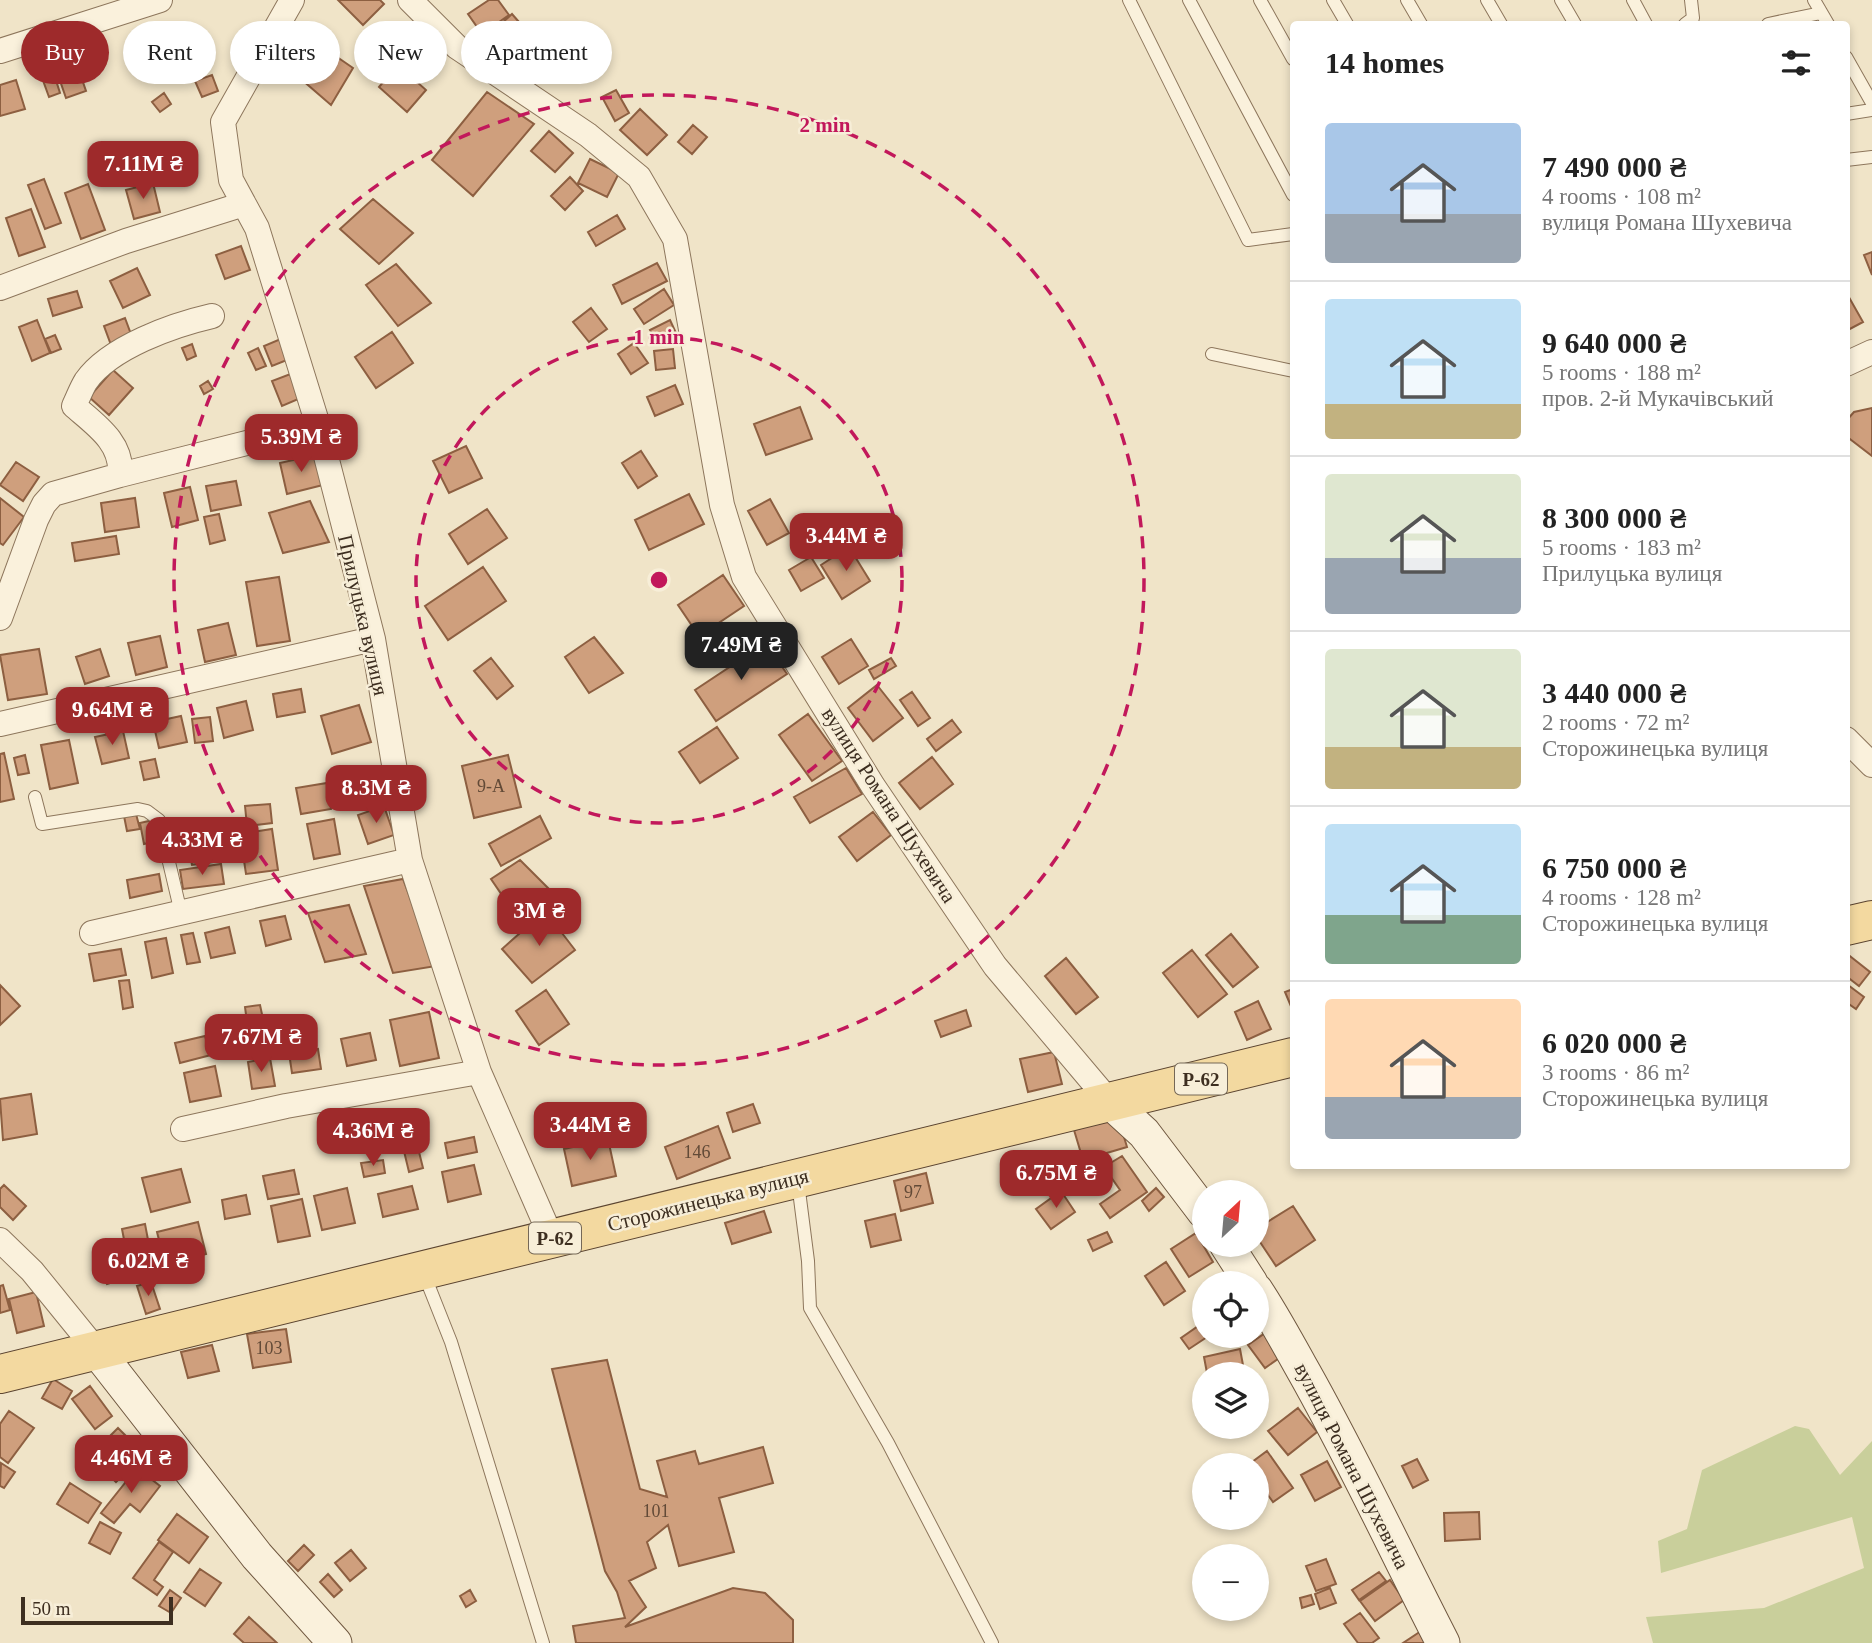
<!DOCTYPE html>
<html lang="en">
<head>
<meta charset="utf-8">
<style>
  body { margin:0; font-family:Georgia,serif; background:#f6f6f6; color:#222; height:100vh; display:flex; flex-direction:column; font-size:26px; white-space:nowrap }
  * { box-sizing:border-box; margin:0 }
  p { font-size:23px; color:#767676 }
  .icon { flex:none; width:38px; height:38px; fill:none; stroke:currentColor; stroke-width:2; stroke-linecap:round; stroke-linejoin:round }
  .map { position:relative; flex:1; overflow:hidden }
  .sheet { position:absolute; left:1290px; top:21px; width:560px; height:1148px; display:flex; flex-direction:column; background:#fff; border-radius:7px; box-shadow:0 4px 10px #0003 }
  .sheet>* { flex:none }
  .guide { position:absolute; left:21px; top:21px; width:665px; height:63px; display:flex; gap:14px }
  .needle { width:46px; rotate:26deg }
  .controls { position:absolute; left:1192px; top:1180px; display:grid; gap:14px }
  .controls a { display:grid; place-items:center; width:77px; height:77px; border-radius:50%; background:#fff; box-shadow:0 4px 10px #0003; font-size:35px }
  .scale { position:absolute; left:21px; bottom:18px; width:152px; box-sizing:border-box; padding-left:7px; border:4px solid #3d2e20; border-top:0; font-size:19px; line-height:24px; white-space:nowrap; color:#3d2e20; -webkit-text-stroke:5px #f7eed8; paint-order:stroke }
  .price { position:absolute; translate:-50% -60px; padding:0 16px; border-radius:14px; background:#9e2a2b; color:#fff; font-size:23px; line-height:46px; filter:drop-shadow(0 2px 4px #0008) }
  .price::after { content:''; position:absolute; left:50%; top:42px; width:21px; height:16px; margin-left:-10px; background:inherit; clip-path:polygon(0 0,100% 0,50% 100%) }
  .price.on { background:#222; color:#fff }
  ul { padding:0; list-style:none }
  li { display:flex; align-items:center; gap:21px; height:175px; padding:0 35px }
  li+li { border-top:2px solid #e0e0e0 }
  li span { display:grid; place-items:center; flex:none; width:196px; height:140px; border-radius:7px; color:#555 }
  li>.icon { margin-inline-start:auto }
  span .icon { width:84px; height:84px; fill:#fffc; stroke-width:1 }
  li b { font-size:30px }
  h2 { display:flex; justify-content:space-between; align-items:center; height:84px; padding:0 35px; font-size:30px }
  .chip { padding:0 24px; border-radius:32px; background:#fff; box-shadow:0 4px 10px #0003; font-size:24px; line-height:63px }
  .chip.on { background:#9e2a2b; color:#fff }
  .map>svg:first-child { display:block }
  .green { fill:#c9cf9b }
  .building { fill:#cf9f7d; stroke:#8d5f41; stroke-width:2 }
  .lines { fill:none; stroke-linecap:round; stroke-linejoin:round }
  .lane-casing { stroke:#8d765c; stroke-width:14 }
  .street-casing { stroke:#8d765c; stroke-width:26 }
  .secondary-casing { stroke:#6f573f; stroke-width:35 }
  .primary-casing { stroke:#5b4430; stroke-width:40 }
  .lane { stroke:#faf1dc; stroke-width:12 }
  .street { stroke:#faf1dc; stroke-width:24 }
  .secondary { stroke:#faf1dc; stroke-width:33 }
  .primary { stroke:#f3d9a0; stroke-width:38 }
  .ring { fill:none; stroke:#c2185b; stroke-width:3.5; stroke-dasharray:12 9 }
  .labels { text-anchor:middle; stroke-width:5; stroke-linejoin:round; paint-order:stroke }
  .number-label { font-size:18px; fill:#624a37 }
  .shield { fill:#f7eed8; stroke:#756857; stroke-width:2 }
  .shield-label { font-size:19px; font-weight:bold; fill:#3d2e20 }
  .street-label { font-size:21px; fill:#3d2e20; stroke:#f7eed8 }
  .centre { fill:#c2185b; stroke:#f7eed8; stroke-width:3.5 }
  .ring-label { font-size:21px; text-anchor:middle; font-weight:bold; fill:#c2185b; stroke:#f7eed8; stroke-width:5; stroke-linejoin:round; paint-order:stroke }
</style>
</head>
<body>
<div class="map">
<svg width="1872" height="1643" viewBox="0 0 1872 1643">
  <rect width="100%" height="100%" fill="#f0e4c8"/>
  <!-- green -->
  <path class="green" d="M1795,1426l14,3 31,46 32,-34v202h-219l-7,-26 118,-9 100,-40 -12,-51 -191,56 -3,-32 29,-12 15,-59z"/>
  <!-- building -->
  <path class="building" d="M338,0h42l4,4 -21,21z
    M489,0h9l11,15 -27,19 -14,-20z
    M512,14l14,16 -10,9 -14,-16z
    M193,27l14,39 -30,11 -13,-40z
    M308,37l45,31 -22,37 -45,-39z
    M76,62l10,29 -20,7 -10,-29z
    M398,65l28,25 -19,22 -28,-25z
    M52,68l8,25 -11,4 -9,-25z
    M212,75l6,16 -16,6 -7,-16z
    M16,80l9,29 -25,7v-31z
    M616,90l13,23 -14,8 -13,-24z
    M487,92l47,32 -61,72 -41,-36z
    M164,93l7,11 -11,8 -8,-10z
    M640,109l27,26 -20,20 -27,-25z
    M693,125l14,12 -15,17 -14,-12z
    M549,131l24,22 -18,19 -24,-21z
    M590,159l29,14 -12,24 -29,-14z
    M570,177l13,14 -18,19 -14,-14z
    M44,179l17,44 -16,6 -17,-44z
    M153,183l7,29 -26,7 -8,-29z
    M88,184l17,46 -24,9 -16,-46z
    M373,199l40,34 -34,31 -39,-35z
    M31,209l14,38 -26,9 -13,-38z
    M617,215l8,14 -29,17 -8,-14z
    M241,246l9,24 -25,9 -9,-24z
    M1872,252v23l-8,-20z
    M657,263l10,18 -45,23 -9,-19z
    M396,264l35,39 -33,23 -32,-41z
    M137,268l13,27 -27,13 -13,-27z
    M664,289l10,16 -30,19 -10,-15z
    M77,291l5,16 -29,9 -5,-17z
    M1846,292l17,30 -17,9z
    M591,308l16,21 -18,13 -16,-20z
    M125,318l7,19 -21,8 -7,-19z
    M37,320l13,33 -18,8 -13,-34z
    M670,320l6,13 -19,10 -7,-13z
    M392,332l21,31 -37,25 -21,-31z
    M55,335l6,14 -10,4 -6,-14z
    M283,338l9,20 -20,8 -8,-20z
    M634,343l14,20 -17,11 -13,-20z
    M192,344l4,12 -9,4 -5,-12z
    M258,348l8,18 -10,4 -8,-17z
    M673,349l2,19 -19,2 -2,-19z
    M113,370l20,18 -24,27 -20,-18z
    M293,373l10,24 -21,9 -10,-25z
    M208,381l5,8 -9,5 -4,-8z
    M675,385l8,19 -28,12 -8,-19z
    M800,407l12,32 -46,16 -12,-31z
    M1872,408v48l-26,-20v-15l8,-9z
    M466,446l16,32 -33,15 -16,-32z
    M641,451l16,25 -19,12 -16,-25z
    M315,455l8,30 -36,9 -7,-31z
    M16,462l23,15 -16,24 -23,-16z
    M236,481l5,24 -30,6 -5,-25z
    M190,487l8,33 -26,7 -8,-34z
    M689,494l15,30 -55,26 -14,-30z
    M0,498l24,19 -21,28 -3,-2z
    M135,498l4,29 -34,5 -4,-29z
    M770,499l19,34 -22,12 -19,-34z
    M310,501l19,41 -46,11 -14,-40z
    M487,509l20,29 -39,26 -19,-30z
    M219,514l6,26 -15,4 -6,-27z
    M116,536l3,18 -44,7 -3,-18z
    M849,547l21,34 -28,18 -21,-34z
    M811,557l13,21 -23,13 -12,-21z
    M483,567l23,34 -58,39 -23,-34z
    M723,575l21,31 -45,30 -21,-31z
    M279,577l11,64 -33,5 -11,-64z
    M228,623l8,32 -31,7 -7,-32z
    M160,636l7,31 -31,8 -8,-32z
    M594,637l29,36 -34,20 -24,-36z
    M851,639l17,27 -29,18 -17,-27z
    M766,643l21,31 -71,47 -21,-31z
    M39,649l8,45 -39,6 -8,-45z
    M100,649l9,27 -24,8 -9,-27z
    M491,658l22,28 -16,13 -23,-28z
    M891,658l5,8 -22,13 -5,-9z
    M877,685l26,33 -30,23 -25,-33z
    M301,689l4,23 -28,5 -4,-23z
    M912,692l18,26 -12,8 -18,-26z
    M246,701l7,29 -29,8 -7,-30z
    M359,705l12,37 -39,12 -11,-38z
    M808,714l34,47 -30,20 -33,-46z
    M181,716l6,26 -28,6 -6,-26z
    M210,717l3,24 -18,2 -3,-24z
    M952,720l9,12 -25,19 -9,-12z
    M717,727l21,31 -38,25 -21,-31z
    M123,731l6,27 -27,6 -7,-27z
    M69,740l9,43 -28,6 -9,-44z
    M4,753l10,46 -14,3v-48z
    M25,755l4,18 -11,2 -4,-17z
    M508,755l13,52 -47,11 -12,-52z
    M932,757l21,27 -33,25 -21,-26z
    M155,759l4,18 -15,3 -4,-18z
    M846,768l16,26 -52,29 -16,-26z
    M388,773l4,21 -32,6 -3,-22z
    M327,783l4,26 -30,5 -5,-26z
    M270,804l2,19 -25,3 -2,-20z
    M384,806l10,29 -26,9 -10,-29z
    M873,812l18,23 -34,26 -18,-24z
    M136,814l4,15 -13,2 -3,-15z
    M540,816l11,22 -50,28 -12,-22z
    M334,819l6,35 -26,5 -7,-35z
    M153,820l4,21 -13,3 -4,-21z
    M272,829l6,41 -32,4 -6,-40z
    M218,839l4,22 -30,4 -4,-21z
    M520,860l36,36 -35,27 -30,-44z
    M221,864l3,20 -41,5 -3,-19z
    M159,874l3,17 -32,7 -3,-18z
    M403,879l33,87 -43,7 -29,-87z
    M349,905l17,49 -41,8 -17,-49z
    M545,911l30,39 -43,33 -30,-34z
    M285,916l6,23 -25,7 -6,-25z
    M229,927l6,26 -24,5 -6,-25z
    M193,933l7,29 -13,2 -6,-29z
    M1231,934l27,33 -25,20 -27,-32z
    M166,938l7,35 -21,5 -7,-36z
    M121,949l5,26 -32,6 -5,-27z
    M1192,950l35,44 -29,23 -35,-44z
    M1846,953l24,19 -11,14 -13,-10z
    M1066,958l32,39 -22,17 -31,-38z
    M129,980l4,27 -10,2 -4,-28z
    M0,985l20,21 -20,19z
    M1848,985l16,12 -8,12 -10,-7v-14z
    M1293,989v22l-8,-19z
    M546,990l23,34 -30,21 -23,-34z
    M1258,1001l13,28 -24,11 -12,-28z
    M260,1005l3,14 -16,3 -2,-15z
    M966,1010l5,16 -30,11 -6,-16z
    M429,1012l10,46 -39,8 -10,-46z
    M266,1024l5,23 -34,8 -5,-24z
    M370,1033l6,27 -29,6 -6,-27z
    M205,1036l6,19 -31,8 -5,-20z
    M318,1049l3,20 -29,4 -3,-20z
    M1054,1052l8,32 -34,8 -8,-33z
    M270,1058l5,28 -23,3 -4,-27z
    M215,1066l6,30 -31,6 -6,-29z
    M31,1094l6,40 -34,6 -3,-41z
    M753,1104l7,19 -27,9 -6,-19z
    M1118,1117l9,30 -44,13 -9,-30z
    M718,1126l12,32 -53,21 -12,-32z
    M474,1137l3,15 -29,6 -3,-15z
    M608,1139l8,37 -44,10 -8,-37z
    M417,1144l6,24 -14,4 -6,-25z
    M1122,1156l25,36 -37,26 -10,-14 20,-14 -16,-23z
    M383,1160l2,13 -21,4 -3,-14z
    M474,1165l7,29 -33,8 -6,-30z
    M181,1169l9,33 -39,10 -9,-34z
    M294,1170l5,24 -31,5 -5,-23z
    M926,1173l7,30 -32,8 -7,-30z
    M4,1185l22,21 -13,14 -13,-13v-18z
    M412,1186l6,23 -35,8 -5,-23z
    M347,1188l8,35 -33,7 -8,-34z
    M1156,1188l8,9 -15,14 -7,-10z
    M1061,1191l14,21 -24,17 -15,-20z
    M246,1195l4,19 -25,5 -3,-19z
    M302,1199l8,37 -32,6 -7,-36z
    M1293,1206l22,34 -39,26 -20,-30v-7z
    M764,1211l7,21 -39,12 -7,-21z
    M895,1214l6,26 -30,7 -6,-26z
    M198,1222l8,32 -41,10 -8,-32z
    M145,1224l4,21 -23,5 -4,-21z
    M1107,1232l5,10 -19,9 -5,-11z
    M1196,1233l17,29 -24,15 -18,-28z
    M125,1251l8,25 -26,8 -8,-25z
    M1166,1262l19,29 -21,14 -19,-29z
    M151,1282l9,27 -14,5 -9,-28z
    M3,1285l7,25 -10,3v-27z
    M36,1292l8,34 -27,7 -8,-34z
    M1204,1322v13h6l-21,14 -8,-11z
    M286,1329l5,33 -38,6 -6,-34z
    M1268,1331l17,23 -20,14 -17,-23z
    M212,1345l7,26 -31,7 -7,-26z
    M1240,1349l3,16 -36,8 -3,-16z
    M607,1360l33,129 27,8 -10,-36 38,-10 4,13 64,-17 10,36 -54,15 15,54 -55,14 -11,-41 -21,17 9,26 -27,13 17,26 -21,20 108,-39 32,5 28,27v23h-217l-3,-17 52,-8 -8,-26 -12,-21 -53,-202z
    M53,1379l19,12 -10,18 -20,-11z
    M90,1386l22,30 -17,13 -23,-30z
    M1298,1408l19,24 -29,23 -20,-24z
    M9,1411l25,17 -26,35 -8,-6v-33z
    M118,1428l26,26 -28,28 -26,-26z
    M1267,1451l26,37 -20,14 -17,-23v-14h-8z
    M1417,1459l11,21 -15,8 -11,-22z
    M1327,1461l14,26 -26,14 -14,-26z
    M1,1463l14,9 -11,16 -4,-2z
    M137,1468l23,18 -20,26 -10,-8 -16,19 -13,-10z
    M70,1483l31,20 -13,20 -31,-19z
    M1479,1512l1,27 -35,2 -1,-28z
    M177,1514l31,23 -19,26 -31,-23z
    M100,1522l21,11 -11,21 -21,-11z
    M159,1542l14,10 -19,28 9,7 -6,8 -24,-17z
    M304,1545l10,10 -16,16 -10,-10z
    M351,1550l15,18 -16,13 -15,-18z
    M1326,1559l10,25 -20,7 -10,-25z
    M200,1569l21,14 -16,23 -21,-14z
    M1379,1572l7,9 -27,19 -7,-10z
    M328,1574l14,16 -8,7 -14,-15z
    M1390,1580l14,20 -29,21 -15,-20z
    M1330,1588l6,15 -16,6 -5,-15z
    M170,1590l11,8 -10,15 -12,-7z
    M470,1590l6,11 -10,6 -6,-11z
    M1311,1595l3,9 -12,4 -2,-10z
    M1360,1613l19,25 -7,5h-14l-14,-19z
    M249,1617l28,26h-33l-10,-9z
    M1424,1629l10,14h-31z"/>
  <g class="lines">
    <!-- lane casing -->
    <g class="lane-casing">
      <path id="lane" d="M1129,0l119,240 45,-6
        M1189,0l104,195
        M1260,0l33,59
        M1333,0l14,24
        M1407,0l14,24
        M1487,0l14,24
        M1561,0l14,24
        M1633,0l13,24
        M1814,0l14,24
        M1685,24l8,-6 -2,-18
        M1768,24l53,-11
        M1846,57l26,46
        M1846,114l26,-4
        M1846,160l26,-3
        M1212,354l81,17
        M35,797l7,27 96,-15 9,2 12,9 22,93
        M798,1183l10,78 2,47 78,135 104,200
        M424,1274l27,68 92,301"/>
    </g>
    <!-- street casing -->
    <g class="street-casing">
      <path id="street" d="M292,0l-69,122 8,58 26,48 61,197 55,214 37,221 69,212 73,167
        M410,0l47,47 131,88 51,42 36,62 47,266 22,72 129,209 122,180 114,135
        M0,51l160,-51
        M0,288l126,-47 118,-37
        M1846,364l26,-12
        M120,475c3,-32 -24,-50 -46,-69 4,-8 7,-17 12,-25 24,-34 87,-56 126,-65
        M0,618l36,-98 8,-16 9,-10 67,-19 198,-50
        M0,724l373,-85
        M1846,739l26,26
        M92,933l318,-73
        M183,1129l103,-23 193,-34
        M0,1240l32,31 65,80"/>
    </g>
    <!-- secondary casing -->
    <g class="secondary-casing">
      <path id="secondary" d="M1109,1101l35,32 60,79
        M1226,1244l25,39
        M1256,1290c16,24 30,50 44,75 52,91 95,185 143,278
        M97,1351l160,205 78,87"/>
    </g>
    <!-- primary casing -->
    <g class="primary-casing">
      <path id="primary" d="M1846,926l26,-6
        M0,1374l1293,-317"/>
    </g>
    <!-- lane -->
    <use href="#lane" class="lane"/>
    <!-- street -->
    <use href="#street" class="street"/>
    <!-- secondary -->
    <use href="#secondary" class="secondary"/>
    <!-- primary -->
    <use href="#primary" class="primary"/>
  </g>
  <!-- distance rings -->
  <g class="ring">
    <circle cx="659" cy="580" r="243"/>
    <circle cx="659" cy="580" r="485"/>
  </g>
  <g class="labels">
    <!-- number labels -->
    <g class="number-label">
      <text x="491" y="792">9-А</text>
      <text x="697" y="1158">146</text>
      <text x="913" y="1198">97</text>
      <text x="269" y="1354">103</text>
      <text x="656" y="1517">101</text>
    </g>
    <!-- shield labels -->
    <g class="shield">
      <rect x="1175" y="1063.5" width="52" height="31" rx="5"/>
      <rect x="529" y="1222.5" width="52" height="31" rx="5"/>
    </g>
    <g class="shield-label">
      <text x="1201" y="1086">Р-62</text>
      <text x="555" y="1245">Р-62</text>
    </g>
    <!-- street labels -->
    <g class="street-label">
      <text transform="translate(363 615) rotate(77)" y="7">Прилуцька вулиця</text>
      <text transform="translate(889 805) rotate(57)" y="7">вулиця Романа Шухевича</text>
      <text transform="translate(708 1200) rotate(-14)" y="7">Сторожинецька вулиця</text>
      <text transform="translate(1352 1466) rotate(63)" y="7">вулиця Романа Шухевича</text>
    </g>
  </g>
  <circle cx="659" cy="580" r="10" class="centre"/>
  <g class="ring-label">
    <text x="825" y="132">2 min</text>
    <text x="659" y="344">1 min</text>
  </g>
</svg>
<div class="controls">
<a><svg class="needle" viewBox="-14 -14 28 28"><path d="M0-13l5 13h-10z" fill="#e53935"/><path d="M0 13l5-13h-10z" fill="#767676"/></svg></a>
<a><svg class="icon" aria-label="locate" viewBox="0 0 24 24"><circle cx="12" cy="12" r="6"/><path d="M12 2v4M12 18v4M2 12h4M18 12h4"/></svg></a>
<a><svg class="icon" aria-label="layers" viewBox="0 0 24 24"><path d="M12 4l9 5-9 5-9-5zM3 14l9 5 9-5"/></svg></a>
<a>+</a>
<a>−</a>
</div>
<div class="scale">50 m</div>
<b class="price" style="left:143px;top:201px">7.11M ₴</b>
<b class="price" style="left:301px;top:474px">5.39M ₴</b>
<b class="price" style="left:846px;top:573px">3.44M ₴</b>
<b class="price on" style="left:741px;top:682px">7.49M ₴</b>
<b class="price" style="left:112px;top:747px">9.64M ₴</b>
<b class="price" style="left:376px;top:825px">8.3M ₴</b>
<b class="price" style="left:202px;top:877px">4.33M ₴</b>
<b class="price" style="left:539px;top:948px">3M ₴</b>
<b class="price" style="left:261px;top:1074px">7.67M ₴</b>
<b class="price" style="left:590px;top:1162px">3.44M ₴</b>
<b class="price" style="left:373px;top:1168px">4.36M ₴</b>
<b class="price" style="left:1056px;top:1210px">6.75M ₴</b>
<b class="price" style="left:148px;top:1298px">6.02M ₴</b>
<b class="price" style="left:131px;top:1495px">4.46M ₴</b>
<div class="guide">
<a class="chip on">Buy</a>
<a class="chip">Rent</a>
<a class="chip">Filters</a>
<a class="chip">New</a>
<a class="chip">Apartment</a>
</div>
<section class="sheet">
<h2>14 homes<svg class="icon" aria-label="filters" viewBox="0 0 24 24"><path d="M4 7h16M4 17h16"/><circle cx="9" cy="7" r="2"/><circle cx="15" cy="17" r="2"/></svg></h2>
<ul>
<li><span style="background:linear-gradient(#a9c7e8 65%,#9aa5b1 0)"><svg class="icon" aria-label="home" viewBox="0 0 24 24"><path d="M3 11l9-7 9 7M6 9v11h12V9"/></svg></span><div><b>7 490 000 ₴</b><p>4 rooms · 108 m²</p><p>вулиця Романа Шухевича</p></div></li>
<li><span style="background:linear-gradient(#bfe0f5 75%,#c2b280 0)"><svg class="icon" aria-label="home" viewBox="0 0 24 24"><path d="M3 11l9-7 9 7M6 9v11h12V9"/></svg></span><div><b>9 640 000 ₴</b><p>5 rooms · 188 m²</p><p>пров. 2-й Мукачівський</p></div></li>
<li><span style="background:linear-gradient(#dfe7d0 60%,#9aa5b1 0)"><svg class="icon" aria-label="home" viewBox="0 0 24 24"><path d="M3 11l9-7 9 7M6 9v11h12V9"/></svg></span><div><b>8 300 000 ₴</b><p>5 rooms · 183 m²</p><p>Прилуцька вулиця</p></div></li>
<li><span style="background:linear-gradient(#dfe7d0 70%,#c2b280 0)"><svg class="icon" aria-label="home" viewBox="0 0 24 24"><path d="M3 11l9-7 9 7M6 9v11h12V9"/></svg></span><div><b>3 440 000 ₴</b><p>2 rooms · 72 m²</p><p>Сторожинецька вулиця</p></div></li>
<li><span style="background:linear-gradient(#bfe0f5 65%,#7fa58c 0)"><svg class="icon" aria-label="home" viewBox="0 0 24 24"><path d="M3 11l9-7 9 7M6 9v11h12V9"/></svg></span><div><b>6 750 000 ₴</b><p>4 rooms · 128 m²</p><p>Сторожинецька вулиця</p></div></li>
<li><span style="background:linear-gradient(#ffd9b3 70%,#9aa5b1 0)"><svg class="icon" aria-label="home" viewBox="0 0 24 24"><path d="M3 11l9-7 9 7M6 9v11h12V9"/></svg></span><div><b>6 020 000 ₴</b><p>3 rooms · 86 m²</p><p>Сторожинецька вулиця</p></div></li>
</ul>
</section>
</div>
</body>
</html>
